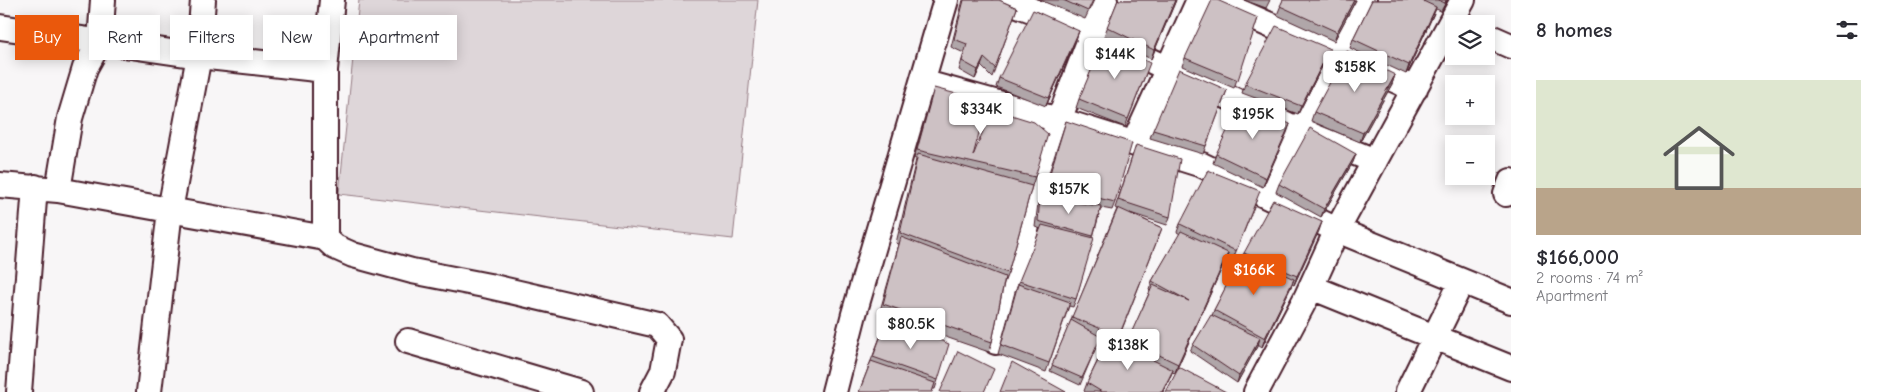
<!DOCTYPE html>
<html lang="en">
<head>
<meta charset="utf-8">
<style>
  body { margin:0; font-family:"Comic Neue",sans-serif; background:#f2f2f3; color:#2b2b33; height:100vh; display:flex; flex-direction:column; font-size:19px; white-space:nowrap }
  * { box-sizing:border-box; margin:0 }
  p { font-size:16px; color:#7c7c81 }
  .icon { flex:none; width:28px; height:28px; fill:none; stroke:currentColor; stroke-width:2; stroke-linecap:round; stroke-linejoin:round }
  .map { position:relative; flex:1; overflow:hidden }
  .drawer { display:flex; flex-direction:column; background:#fff; width:375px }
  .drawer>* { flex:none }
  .banner { position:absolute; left:15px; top:15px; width:475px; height:45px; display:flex; gap:10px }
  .tools { position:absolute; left:1445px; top:15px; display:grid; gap:10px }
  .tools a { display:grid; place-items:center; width:50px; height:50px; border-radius:0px; background:#fff; box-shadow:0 2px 12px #0003; font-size:25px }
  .price { position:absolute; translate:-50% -42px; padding:0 11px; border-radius:5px; background:#fff; color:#222; font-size:16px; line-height:32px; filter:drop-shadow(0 1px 2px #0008) }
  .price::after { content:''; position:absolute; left:50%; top:30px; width:15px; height:11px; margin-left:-8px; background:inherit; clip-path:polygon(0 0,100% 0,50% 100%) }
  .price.active { background:#ea580c; color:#fff }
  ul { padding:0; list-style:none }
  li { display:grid; align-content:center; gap:10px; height:265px; padding:0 25px }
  li span { display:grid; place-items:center; height:155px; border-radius:0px; color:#555 }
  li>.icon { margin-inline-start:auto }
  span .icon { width:90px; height:90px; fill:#fffc; stroke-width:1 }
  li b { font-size:21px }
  h2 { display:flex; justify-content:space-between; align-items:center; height:60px; padding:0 25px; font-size:21px }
  .tag { padding:0 18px; border-radius:0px; background:#fff; box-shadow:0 2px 12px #0003; font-size:18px; line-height:45px }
  .tag.active { background:#ea580c; color:#fff }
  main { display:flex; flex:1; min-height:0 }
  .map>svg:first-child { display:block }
  .green { fill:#ded6d9; stroke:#947a82 }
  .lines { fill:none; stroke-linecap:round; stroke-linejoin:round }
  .street-casing { stroke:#4a1f2b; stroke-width:28 }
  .street { stroke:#fff; stroke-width:24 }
  .wall { fill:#b0a6a9; stroke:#4a1f2b }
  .shaded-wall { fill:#908789; stroke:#4a1f2b }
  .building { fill:#cdc1c4; stroke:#4a1f2b }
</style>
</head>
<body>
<main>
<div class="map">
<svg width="1511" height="392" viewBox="0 0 1511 392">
  <rect width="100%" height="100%" fill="#f8f6f7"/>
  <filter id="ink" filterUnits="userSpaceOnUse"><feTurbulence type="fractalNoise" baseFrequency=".02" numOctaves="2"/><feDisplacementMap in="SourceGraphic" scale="10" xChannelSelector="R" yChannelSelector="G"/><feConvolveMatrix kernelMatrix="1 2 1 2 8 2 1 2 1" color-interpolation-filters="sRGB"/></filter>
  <g filter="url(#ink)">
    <!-- green -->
    <path class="green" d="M359,0h399l-25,239 -394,-45z"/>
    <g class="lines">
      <!-- street casing -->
      <g class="street-casing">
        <path id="street" d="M332,0l-7,70v168l10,9 18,8 59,16 77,15 168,39 12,14 -6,32 -11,21
          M1005,0l87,33 209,98 74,30
          M1213,0l202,89
          M0,27l199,29 126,14
          M1486,35l25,11
          M922,82l137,38 143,45 135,65 174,71
          M1134,143l65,-143
          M0,185l58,5 267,48
          M58,190l12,-72 15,-50 15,-27 3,-41
          M1506,194l5,-13
          M1268,196l96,-196
          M1311,287l200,81
          M408,341l173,51
          M996,342l46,-172 17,-50 46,-120
          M1408,391l54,-110
          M19,392l16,-205
          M149,392l21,-182 29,-154 4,-56
          M834,392l20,-78 92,-314
          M1256,392l50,-94 31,-68 126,-230"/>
      </g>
      <!-- street -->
      <use href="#street" class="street"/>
    </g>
    <!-- wall -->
    <path class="wall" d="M963,0h36l18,8 -25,69 -11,-11 -6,13 -16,-9 5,-17 -13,-6z
      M1040,0h54l-9,19z
      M1118,0h58l-25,59 -47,-23z
      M1244,0h26l-4,8z
      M1283,0h73l-22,41 -57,-26z
      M1372,0h75l-6,11 -5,-2 -30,65 -56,-26 3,-9z
      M1258,18l-24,70 -52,-22 3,-8z
      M1079,31l-33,75 -50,-19 3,-9z
      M1327,57l-29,57 -56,-21 3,-9z
      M1147,71l-22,56 -49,-19 3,-9z
      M1395,75l-3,9 -32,58 -49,-21 3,-9z
      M934,88l39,68 62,21 -3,9 -24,87 -4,10 -12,59 -3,10 -110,-38 20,-70 -3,-1 19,-79 1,-5 -2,-1z
      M1227,90l-24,64 -53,-16 3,-8z
      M1066,121l49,81 -3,8 -11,-2 -25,91 -3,8 -4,-1 -23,66 -48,-18 17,-62 26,-63 -6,-2 3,-24 2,-6 42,6 -40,-9z
      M1290,124l-27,63 -50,-24 3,-9z
      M1133,154l37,63 -3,8 -37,-12 32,15 -45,114 9,4 24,-55 -1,-1 3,-9 28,-47 -3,-2 3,-8 77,-25 -24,60 -6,-3 -52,117 -3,-1 -9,20h-78l-1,-1 3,-8 20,-42 -7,-3 -20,47 -30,-14 67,-162 -2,-1z
      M1356,154l-3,8 -32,55 -45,-25 3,-8z
      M1322,222l-28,63 -2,-1 -30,63 -4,-3 -21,39 -47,-32 3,-6 19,-29 2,-6 30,-57z
      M887,319l51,61 -3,9 -76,3z"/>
    <!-- shaded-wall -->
    <path class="shaded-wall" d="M1175,0h1l-25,59 3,-9z
      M1354,0h2l-22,41 3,-9z
      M1436,7l-3,8 -27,59 3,-9z
      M1079,31l-3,9 -30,66 3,-8z
      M1330,49l-3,8 -29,57 3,-8z
      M984,58l-3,8 -6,13 3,-9z
      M1395,75l-3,9 -32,58 3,-9z
      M1290,124l-3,9 -24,54 3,-9z
      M1356,154l-3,8 -32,55 3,-8z
      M1322,222l-3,9 -25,54 3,-9z
      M1228,253l-3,8 -50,112 3,-9z
      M1294,279l-3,8 -29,60 3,-9z
      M1260,338l-2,7 -21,38 2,-7z
      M1173,370l-3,8 -7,14h-1z"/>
    <!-- building -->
    <path class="building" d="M964,0h35l18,8 -22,60 -11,-10 -6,12 -16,-9 5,-17 -13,-5z
      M1063,0h30l-5,11z
      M1118,0h57l-21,50 -47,-23z
      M1212,0h5l41,18 -20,62 -53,-22z
      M1283,0h71l-17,32 -57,-26z
      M1372,0h49l15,7 -27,58 -56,-26z
      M1438,0h8l-1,3z
      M1033,10l46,21 -30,67 -50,-20z
      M1276,26l54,23 -29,57 -56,-22z
      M1104,40l46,23 -22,56 -49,-20z
      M1347,51l48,24 -32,58 -49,-21z
      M1179,69l48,21 -21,56 -53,-16z
      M934,88l53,14 -14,54 19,-47 42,13 14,12 -13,43 -118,-27z
      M1241,102l49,22 -24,54 -50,-24z
      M1066,121l66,22 -17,59 -69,-16z
      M1310,128l46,26 -32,55 -45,-25z
      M1136,145l44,14 -10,58 -52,-17z
      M918,154l114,32 -24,87 -108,-40z
      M1208,170l52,21 -24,60 -56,-27z
      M1040,197l61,9 -8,30 -55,-15z
      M1273,200l49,22 -25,54 -53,-23z
      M1118,208l44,20 -43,108 -47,-19z
      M1042,225l52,13 -18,61 -57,-18z
      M1181,231l47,22 -50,111 -50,-24 25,-55 36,16 -37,-20z
      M901,237l104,40 -13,65 -109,-38z
      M1242,255l52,24 -29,59 -51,-28z
      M1018,284l52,18 -21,61 -48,-18z
      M1211,315l49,23 -21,38 -46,-31z
      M887,319l62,25 -11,36 -65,-23z
      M1071,320l30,17 -19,41 -30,-13z
      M1109,338l64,32 -11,22h-60l-15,-9z
      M958,351l36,18 -10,23h-44z
      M871,361l64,22 -3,9h-73z
      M1012,362l54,30h-66z
      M1179,367l47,25h-60z"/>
  </g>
</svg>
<div class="tools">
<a><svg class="icon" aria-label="layers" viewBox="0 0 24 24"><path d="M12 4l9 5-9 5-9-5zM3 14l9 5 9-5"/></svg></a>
<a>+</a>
<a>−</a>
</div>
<b class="price" style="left:1115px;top:80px">$144K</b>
<b class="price" style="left:1355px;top:93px">$158K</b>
<b class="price" style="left:981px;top:135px">$334K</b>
<b class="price" style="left:1253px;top:140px">$195K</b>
<b class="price" style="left:1069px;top:215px">$157K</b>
<b class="price active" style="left:1254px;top:296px">$166K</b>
<b class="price" style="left:911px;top:350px">$80.5K</b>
<b class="price" style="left:1128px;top:371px">$138K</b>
<div class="banner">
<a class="tag active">Buy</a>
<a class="tag">Rent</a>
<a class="tag">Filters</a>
<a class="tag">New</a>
<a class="tag">Apartment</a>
</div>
</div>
<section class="drawer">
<h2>8 homes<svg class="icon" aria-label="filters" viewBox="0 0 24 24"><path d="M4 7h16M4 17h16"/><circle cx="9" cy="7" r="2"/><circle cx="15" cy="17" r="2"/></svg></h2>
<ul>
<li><span style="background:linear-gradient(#dfe7d0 70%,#b9a48a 0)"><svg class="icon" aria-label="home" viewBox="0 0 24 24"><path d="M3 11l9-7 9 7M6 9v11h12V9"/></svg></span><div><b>$166,000</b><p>2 rooms · 74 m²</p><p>Apartment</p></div></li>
</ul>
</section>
</main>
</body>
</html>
